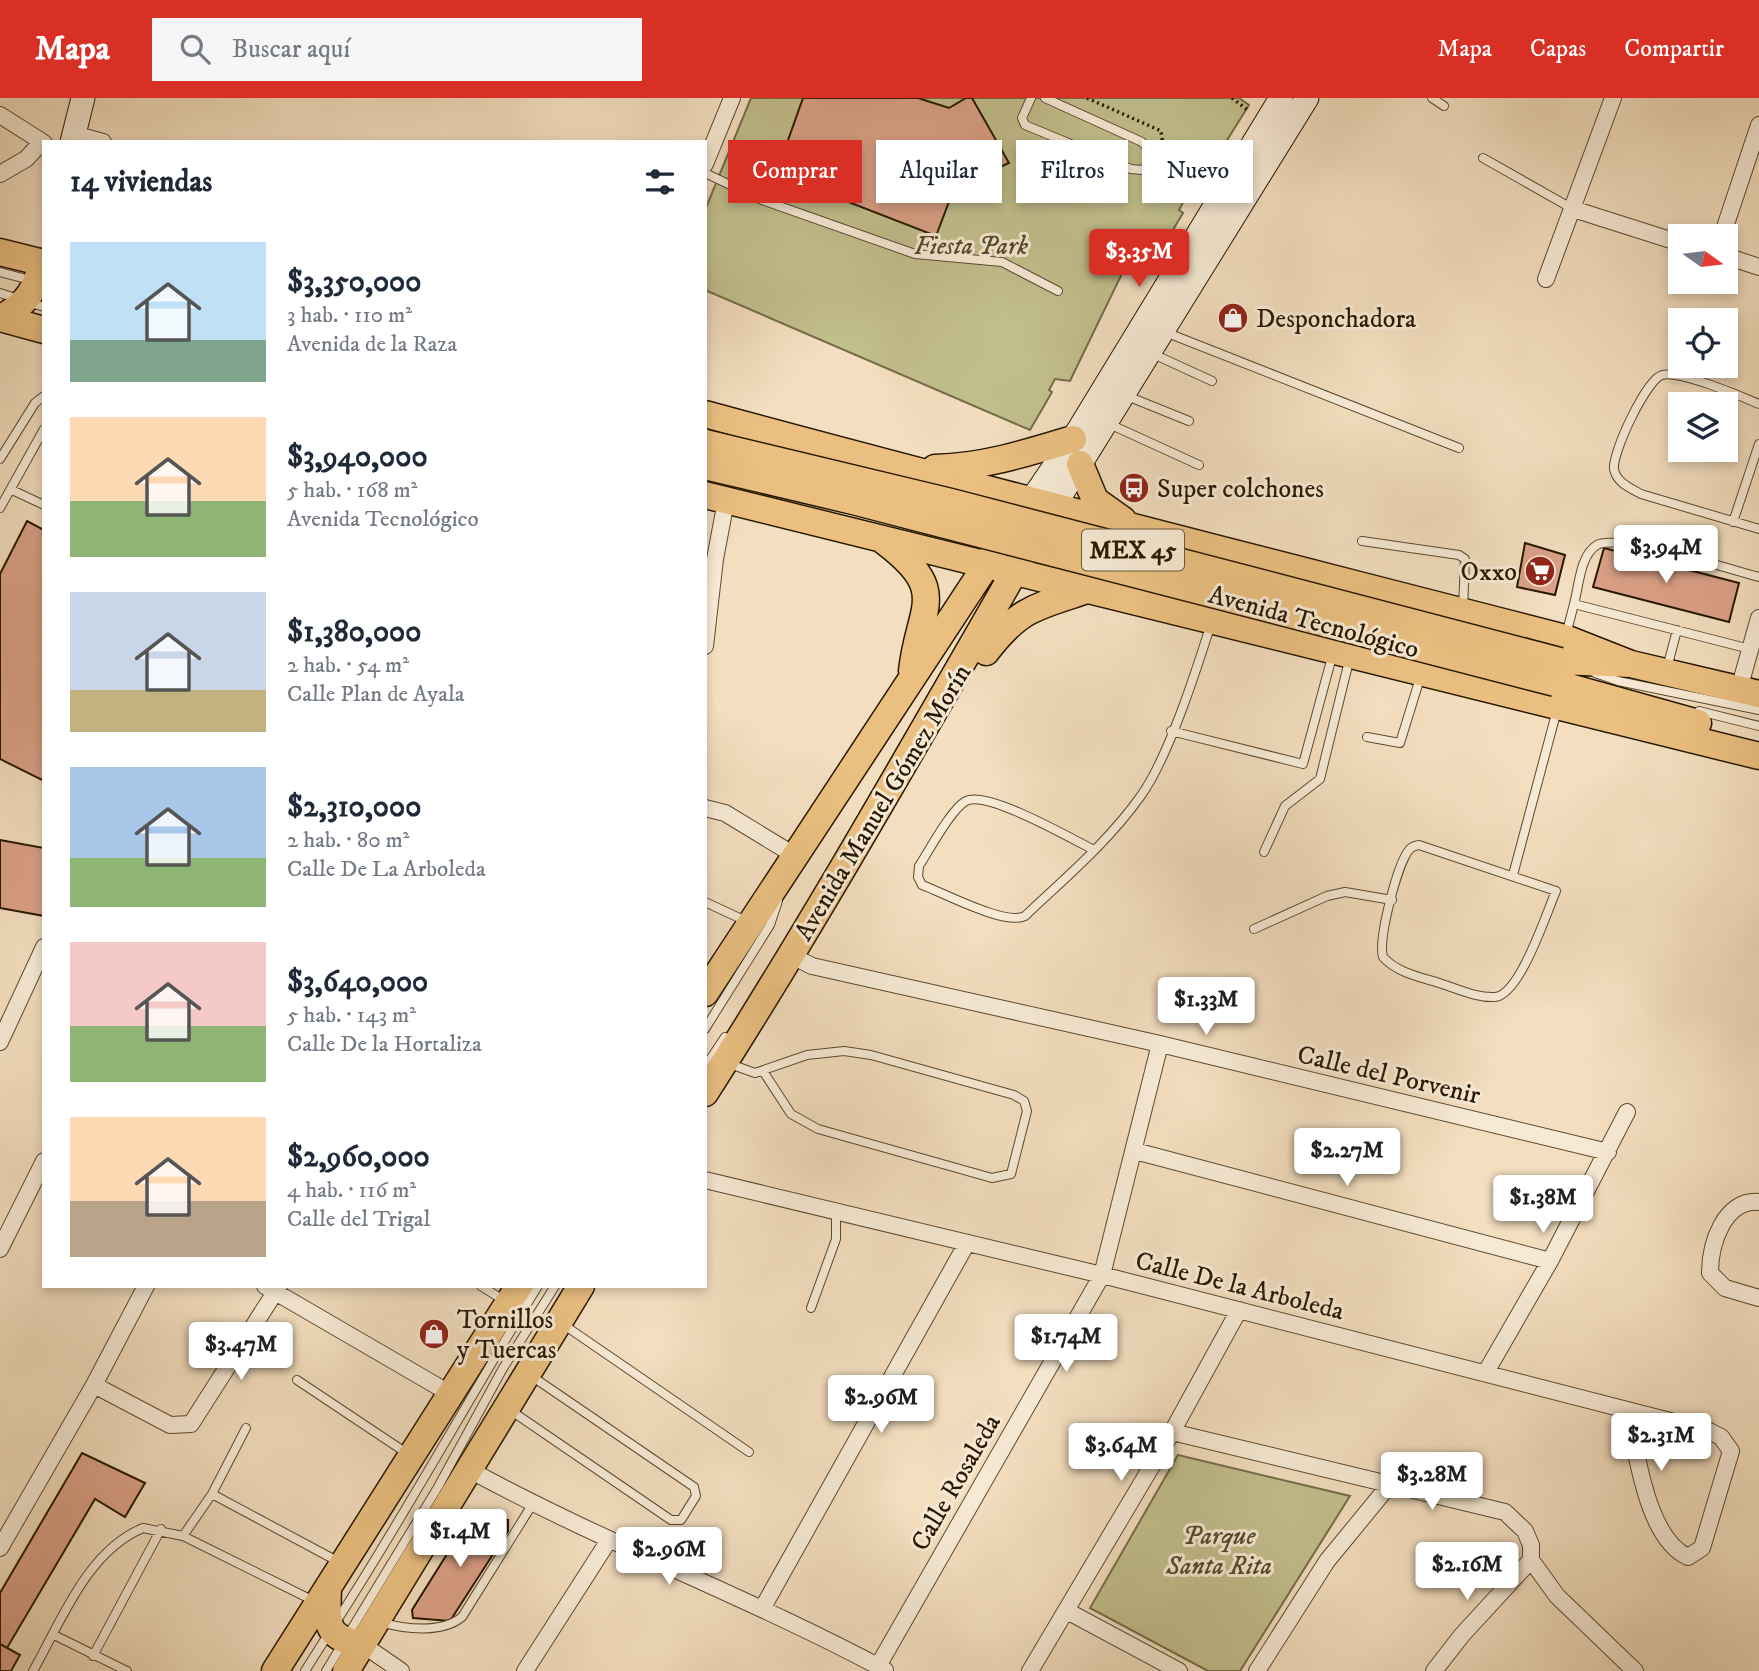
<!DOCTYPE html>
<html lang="es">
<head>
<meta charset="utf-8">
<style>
  body { margin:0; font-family:"IM FELL DW Pica",serif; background:#f6f6f7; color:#1f2937; height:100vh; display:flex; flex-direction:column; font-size:26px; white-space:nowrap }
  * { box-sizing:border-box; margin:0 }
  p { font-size:23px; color:#747a83 }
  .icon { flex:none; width:38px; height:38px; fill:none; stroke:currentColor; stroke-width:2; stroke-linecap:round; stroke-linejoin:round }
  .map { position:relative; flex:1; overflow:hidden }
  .drawer { position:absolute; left:42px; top:42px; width:665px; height:1148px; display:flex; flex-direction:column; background:#fff; border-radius:0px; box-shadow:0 4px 10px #0003 }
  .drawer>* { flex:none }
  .guide { position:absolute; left:728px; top:42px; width:665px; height:63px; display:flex; gap:14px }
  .needle { width:46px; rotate:104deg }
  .tools { position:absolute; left:1668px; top:126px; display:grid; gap:14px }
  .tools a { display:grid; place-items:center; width:70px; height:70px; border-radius:0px; background:#fff; box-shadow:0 4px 10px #0003; font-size:35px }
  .price { position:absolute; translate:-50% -60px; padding:0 16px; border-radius:7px; background:#fff; color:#222; font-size:23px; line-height:46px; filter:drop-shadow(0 2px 4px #0008) }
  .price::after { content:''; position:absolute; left:50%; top:42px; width:21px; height:16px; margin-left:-10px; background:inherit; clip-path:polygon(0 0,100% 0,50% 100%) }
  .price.selected { background:#d93025; color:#fff }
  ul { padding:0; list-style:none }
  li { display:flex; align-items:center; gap:21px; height:175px; padding:0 28px }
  li span { display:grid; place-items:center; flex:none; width:196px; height:140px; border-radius:0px; color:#555 }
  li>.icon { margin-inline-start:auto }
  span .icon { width:84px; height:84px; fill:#fffc; stroke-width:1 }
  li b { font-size:30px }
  h2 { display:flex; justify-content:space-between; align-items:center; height:84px; padding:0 28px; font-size:30px }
  .pill { padding:0 24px; border-radius:0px; background:#fff; box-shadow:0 4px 10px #0003; font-size:24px; line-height:63px }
  .pill.selected { background:#d93025; color:#fff }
  header { display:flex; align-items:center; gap:42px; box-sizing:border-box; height:98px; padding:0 35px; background:#d93025; color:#fff }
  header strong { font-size:33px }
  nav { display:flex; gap:38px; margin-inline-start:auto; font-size:24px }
  .search { width:490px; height:63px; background:#f6f6f7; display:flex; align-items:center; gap:18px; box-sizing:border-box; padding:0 24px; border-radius:0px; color:#747a83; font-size:26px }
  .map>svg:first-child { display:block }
  .green { fill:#c2bf8d; stroke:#756c47; stroke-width:2 }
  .building { fill:#dba188; stroke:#281801; stroke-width:2 }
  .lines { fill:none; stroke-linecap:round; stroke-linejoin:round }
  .service-casing { stroke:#5b4a30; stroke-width:10 }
  .minor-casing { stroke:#5b4a30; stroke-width:18 }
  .secondary-casing { stroke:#281801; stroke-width:25 }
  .primary-casing { stroke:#281801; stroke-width:29 }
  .path { stroke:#281801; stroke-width:3.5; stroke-dasharray:2 3.5; stroke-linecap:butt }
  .service { stroke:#f7ead5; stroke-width:8 }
  .minor { stroke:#f7ead5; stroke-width:16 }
  .secondary { stroke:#f7ead5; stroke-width:23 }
  .primary { stroke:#eabf80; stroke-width:26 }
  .primary-bridge-casing { stroke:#281801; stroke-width:29; stroke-linecap:butt }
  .primary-bridge { stroke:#eabf80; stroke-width:26 }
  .labels { text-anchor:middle; stroke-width:6; stroke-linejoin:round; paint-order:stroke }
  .shield { fill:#f7ead5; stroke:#665741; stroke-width:2 }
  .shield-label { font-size:24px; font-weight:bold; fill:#281801 }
  .park-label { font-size:26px; font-style:italic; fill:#564a2b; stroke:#f7ead5 }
  .poi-label { font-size:26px; fill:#281801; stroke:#f7ead5; text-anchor:start }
  .street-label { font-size:26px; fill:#281801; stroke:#f7ead5 }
</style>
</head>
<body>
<header>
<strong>Mapa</strong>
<div class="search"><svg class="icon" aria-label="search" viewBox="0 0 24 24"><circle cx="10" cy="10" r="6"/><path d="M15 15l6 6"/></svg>Buscar aquí</div>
<nav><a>Mapa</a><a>Capas</a><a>Compartir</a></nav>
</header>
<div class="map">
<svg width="1759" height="1573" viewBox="0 0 1759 1573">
  <rect width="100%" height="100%" fill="#f3debf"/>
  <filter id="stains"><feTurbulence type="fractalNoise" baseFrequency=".00286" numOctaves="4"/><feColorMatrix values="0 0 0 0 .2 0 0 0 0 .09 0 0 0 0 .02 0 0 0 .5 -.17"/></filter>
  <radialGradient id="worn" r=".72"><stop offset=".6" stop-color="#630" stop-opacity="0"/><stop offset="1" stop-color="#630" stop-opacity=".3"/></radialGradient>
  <!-- green -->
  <path class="green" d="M751,0h488l10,7 -40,64 -10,4 -20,37 4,3 -28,47 -26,-1 -59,122 -15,-2 -6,11 3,2 -22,38 -325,-140v-80z
    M1178,1357l172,41 -110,175h-32l-118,-63z"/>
  <!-- building -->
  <path class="building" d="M803,0h115l31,10 17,-10h6l37,65 -40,18 -3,-6 -8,3 -22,58 -160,-62z
    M27,423l17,9v251l-44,-22v-185z
    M1525,445l40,12 -10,40 -38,-8z
    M1604,450l135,35 -10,39 -136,-35z
    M0,742l44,8v68l-44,-8z
    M82,1355l63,30 -20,34 -30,-18 -88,149 -7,-4v-51z
    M469,1421l39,1v11l-58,90 -37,-3 -1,-8z
    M0,1546l20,11 -9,16h-11z"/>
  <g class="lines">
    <!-- service casing -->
    <g class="service-casing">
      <path id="service" d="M1031,0l-9,20 3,7 106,44 11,1 8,-6v-13l-8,-9 -97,-44
        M1432,0l12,8
        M1483,60l90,51
        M1150,66l63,39
        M705,75l57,27 153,54 87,8 56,29
        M0,174l34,9
        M0,195l44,14
        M1165,234l294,116
        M1151,255l61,28
        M1127,298l62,25
        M1759,306c-18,-8 -80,-34 -97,-29 -16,5 -50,78 -48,94 2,13 16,19 27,25l118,35
        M1107,325l92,42
        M0,361l35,-56 9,-7
        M12,392l32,15
        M0,410l44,-79
        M1733,424l26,-78
        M1362,443l97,14 6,4 -2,49
        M1566,537l8,-31
        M1750,551l-176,-45c5,-18 6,-49 23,-59 20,-12 135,25 162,32
        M1667,570l10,-38
        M1595,575l23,8 141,29
        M1699,613l60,15
        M1171,633l132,33 30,-111
        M1367,639l33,6 21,-68
        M1419,747l137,46c-10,23 -36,104 -61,106 -18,1 -37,-8 -53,-13 -21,-7 -45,-11 -59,-27 -5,-18 14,-92 26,-107 3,-4 6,-4 10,-5z
        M1094,752c-22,-11 -107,-60 -128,-49 -15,8 -37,50 -47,65l-1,11 4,8c22,8 83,41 103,31 40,-38 83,-74 115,-119 28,-38 56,-126 71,-173
        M1264,754l21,-46 35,-27 30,-122
        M1513,777l44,-165
        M705,804l43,20
        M1254,831l73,-33 18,-4 47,8
        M705,931l65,-104 8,-24
        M730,966l25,9 52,-18 37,-4 27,4 143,40 10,6 3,10 -16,63 -19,4 -174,-49 -27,-15 -28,-43
        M705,969l20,-30
        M481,1188l24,15
        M811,1210l25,-69v-28
        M564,1227l185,127
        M297,1282l111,74
        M510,1312l161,110h10l15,-24 -2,-9 -164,-112
        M212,1396l127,68
        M183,1438l29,-42 34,-66
        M336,1524c71,-110 133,-224 202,-336
        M380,1524c24,7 61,12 82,-5l70,-112
        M54,1537l73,36
        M93,1558l68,-127
        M33,1573c28,-49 54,-120 110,-143l40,8 131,65
        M305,1573l24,-38
        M326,1573l112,-184 64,-117 53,-84"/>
    </g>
    <!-- minor casing -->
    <g class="minor-casing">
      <path id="minor" d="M0,17l44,28
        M73,36l30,8
        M705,66l27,-66
        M0,76l26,-15 15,-16
        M1573,111l107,34
        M1722,138l37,-111
        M1726,158l33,11
        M1546,181l67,-181
        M705,548l10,-87 11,-58
        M1739,591l20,-71
        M705,710l20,5 69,42
        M792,858l20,10 348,78 448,108
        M0,944l44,-95
        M1135,1053l415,110
        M705,1082l397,95 607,156 12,6 10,14 -29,97 -14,9c-42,-19 -51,-106 -61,-146
        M1759,1104c-35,-3 -49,42 -49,71l15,15 34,10
        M0,1151l44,-88
        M265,1188l184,107
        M1486,1274l64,-111 77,-149
        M94,1287l76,40 21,-1 88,-138
        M1172,1334l333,80 20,19 6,14v15l26,36 78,75
        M468,1371c135,74 281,128 417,201
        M0,1450l94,-163 52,-99
        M762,1511l205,-366
        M1067,1513l112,60
        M362,1546l39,27
        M878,1568l224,-391 58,-231
        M525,1573l84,-131
        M1030,1573l142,-239 67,-122
        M1257,1573l70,-110 64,-78
        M1434,1573l28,-36 69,-75"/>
    </g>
    <!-- secondary casing -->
    <g class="secondary-casing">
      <path id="secondary" d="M72,44l11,-44
        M1030,404l43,-63 208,-341
        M1053,410l254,-410"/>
    </g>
    <!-- primary casing -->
    <g class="primary-casing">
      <path id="primary" d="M0,154l44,11
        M0,220l44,12
        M1,220c25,-14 35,-27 41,-56
        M705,316c286,78 573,150 860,224l66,26
        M1080,366l15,36 28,20
        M935,370c48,-1 92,-15 138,-29
        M705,397l1054,261
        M885,444c66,50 34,64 27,129
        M986,554c34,-45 51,-45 101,-62
        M1560,563l71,3 128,30
        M1555,585l143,40
        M705,895l290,-441
        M705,995c112,-175 214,-356 318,-536
        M328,1490c-1,35 -4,50 34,56
        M275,1573l244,-385
        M346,1573l235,-385"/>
    </g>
    <!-- path -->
    <path class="path" d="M1087,0l74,33 4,28
      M1232,0l17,13
      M1196,78h7l10,-8"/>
    <!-- service -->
    <use href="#service" class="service"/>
    <!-- minor -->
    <use href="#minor" class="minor"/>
    <!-- secondary -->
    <use href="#secondary" class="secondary"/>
    <!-- primary -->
    <use href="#primary" class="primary"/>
    <!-- primary-bridge casing -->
    <g class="primary-bridge-casing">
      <path id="primary-bridge" d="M705,345l246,59 609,159
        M705,368l148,35 702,182"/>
    </g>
    <!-- primary-bridge -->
    <use href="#primary-bridge" class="primary-bridge"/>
  </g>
  <!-- icons -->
  <defs>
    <g id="shop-disc" transform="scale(1.575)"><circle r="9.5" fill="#8f2418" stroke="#f7ead5"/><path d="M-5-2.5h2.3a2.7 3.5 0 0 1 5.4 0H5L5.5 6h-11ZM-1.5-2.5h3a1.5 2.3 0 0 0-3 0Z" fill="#fff"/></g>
    <g id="bus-disc" transform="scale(1.575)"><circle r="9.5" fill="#8f2418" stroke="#f7ead5"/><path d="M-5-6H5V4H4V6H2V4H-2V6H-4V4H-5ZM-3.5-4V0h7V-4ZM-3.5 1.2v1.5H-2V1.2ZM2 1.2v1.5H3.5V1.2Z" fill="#fff"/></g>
    <g id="supermarket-disc" transform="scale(1.575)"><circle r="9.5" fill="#8f2418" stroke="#f7ead5"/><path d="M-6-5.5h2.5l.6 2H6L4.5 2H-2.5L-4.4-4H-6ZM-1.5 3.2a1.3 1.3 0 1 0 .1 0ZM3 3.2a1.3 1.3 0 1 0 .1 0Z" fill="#fff"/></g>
  </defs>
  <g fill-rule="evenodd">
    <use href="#shop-disc" x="1233" y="220"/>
    <use href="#bus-disc" x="1134" y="390"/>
    <use href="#supermarket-disc" x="1540" y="473"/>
    <use href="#shop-disc" x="434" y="1236"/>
  </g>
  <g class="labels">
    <!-- shield labels -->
    <rect class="shield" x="1082" y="431.5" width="102" height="41" rx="5"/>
    <g class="shield-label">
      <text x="1133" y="460">MEX 45</text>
    </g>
    <!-- park labels -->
    <g class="park-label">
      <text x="971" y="156">Fiesta Park</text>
      <text x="1219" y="1446">Parque<tspan x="1219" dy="30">Santa Rita</tspan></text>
    </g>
    <!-- poi labels -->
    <g class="poi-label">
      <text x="1256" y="229">Desponchadora</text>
      <text x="1157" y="399">Super colchones</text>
      <text x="1517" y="482" text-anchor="end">Oxxo</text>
      <text x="457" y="1230">Tornillos<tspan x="457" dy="30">y Tuercas</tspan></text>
    </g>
    <!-- street labels -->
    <g class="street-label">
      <text transform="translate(1314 523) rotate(15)" y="9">Avenida Tecnológico</text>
      <text transform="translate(882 704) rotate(-59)" y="9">Avenida Manuel Gómez Morín</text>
      <text transform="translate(1389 976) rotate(13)" y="9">Calle del Porvenir</text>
      <text transform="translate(1240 1187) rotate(14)" y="9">Calle De la Arboleda</text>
      <text transform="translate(955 1384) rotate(-60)" y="9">Calle Rosaleda</text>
    </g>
  </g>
  <rect width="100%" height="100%" filter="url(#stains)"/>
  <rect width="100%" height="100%" fill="url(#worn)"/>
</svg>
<div class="tools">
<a><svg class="needle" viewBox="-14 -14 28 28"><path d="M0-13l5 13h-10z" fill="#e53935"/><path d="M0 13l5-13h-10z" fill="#747a83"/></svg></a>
<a><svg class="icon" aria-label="locate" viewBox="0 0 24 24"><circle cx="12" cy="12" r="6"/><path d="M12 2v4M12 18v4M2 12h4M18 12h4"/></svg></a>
<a><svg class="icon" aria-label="layers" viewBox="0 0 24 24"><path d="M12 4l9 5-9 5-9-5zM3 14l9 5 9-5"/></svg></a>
</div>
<b class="price selected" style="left:1139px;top:191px">$3.35M</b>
<b class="price" style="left:1666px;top:487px">$3.94M</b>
<b class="price" style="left:1206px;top:939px">$1.33M</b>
<b class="price" style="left:1347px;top:1090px">$2.27M</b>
<b class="price" style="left:1543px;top:1137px">$1.38M</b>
<b class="price" style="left:1066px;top:1276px">$1.74M</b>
<b class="price" style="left:241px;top:1284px">$3.47M</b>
<b class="price" style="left:881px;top:1337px">$2.96M</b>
<b class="price" style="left:1661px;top:1375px">$2.31M</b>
<b class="price" style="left:1121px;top:1385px">$3.64M</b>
<b class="price" style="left:1432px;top:1414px">$3.28M</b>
<b class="price" style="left:460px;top:1471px">$1.4M</b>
<b class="price" style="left:669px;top:1489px">$2.96M</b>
<b class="price" style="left:1467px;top:1504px">$2.16M</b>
<div class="guide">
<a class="pill selected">Comprar</a>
<a class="pill">Alquilar</a>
<a class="pill">Filtros</a>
<a class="pill">Nuevo</a>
</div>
<section class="drawer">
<h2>14 viviendas<svg class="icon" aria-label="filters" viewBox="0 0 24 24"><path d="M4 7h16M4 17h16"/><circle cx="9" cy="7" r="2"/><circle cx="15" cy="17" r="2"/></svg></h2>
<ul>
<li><span style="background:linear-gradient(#bfe0f5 70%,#7fa58c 0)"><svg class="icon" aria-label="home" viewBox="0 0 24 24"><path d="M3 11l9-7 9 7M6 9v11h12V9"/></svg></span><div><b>$3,350,000</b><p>3 hab. · 110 m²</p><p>Avenida de la Raza</p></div></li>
<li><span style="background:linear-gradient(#ffd9b3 60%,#8fb573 0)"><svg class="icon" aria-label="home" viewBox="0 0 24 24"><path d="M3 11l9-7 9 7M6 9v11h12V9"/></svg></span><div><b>$3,940,000</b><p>5 hab. · 168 m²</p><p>Avenida Tecnológico</p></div></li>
<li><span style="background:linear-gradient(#c9d6e8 70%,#c2b280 0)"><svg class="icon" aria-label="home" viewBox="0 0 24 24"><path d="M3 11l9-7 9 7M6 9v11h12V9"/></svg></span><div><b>$1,380,000</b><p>2 hab. · 54 m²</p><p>Calle Plan de Ayala</p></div></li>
<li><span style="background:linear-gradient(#a9c7e8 65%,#8fb573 0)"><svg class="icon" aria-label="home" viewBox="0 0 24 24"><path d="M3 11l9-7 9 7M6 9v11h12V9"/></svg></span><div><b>$2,310,000</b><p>2 hab. · 80 m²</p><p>Calle De La Arboleda</p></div></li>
<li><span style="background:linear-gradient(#f6c9c9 60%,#8fb573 0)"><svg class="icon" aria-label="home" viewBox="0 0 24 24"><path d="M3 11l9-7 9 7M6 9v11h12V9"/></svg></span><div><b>$3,640,000</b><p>5 hab. · 143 m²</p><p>Calle De la Hortaliza</p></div></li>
<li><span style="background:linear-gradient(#ffd9b3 60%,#b9a48a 0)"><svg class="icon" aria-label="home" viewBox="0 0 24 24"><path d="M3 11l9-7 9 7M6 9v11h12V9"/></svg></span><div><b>$2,960,000</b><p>4 hab. · 116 m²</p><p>Calle del Trigal</p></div></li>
</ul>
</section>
</div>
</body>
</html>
